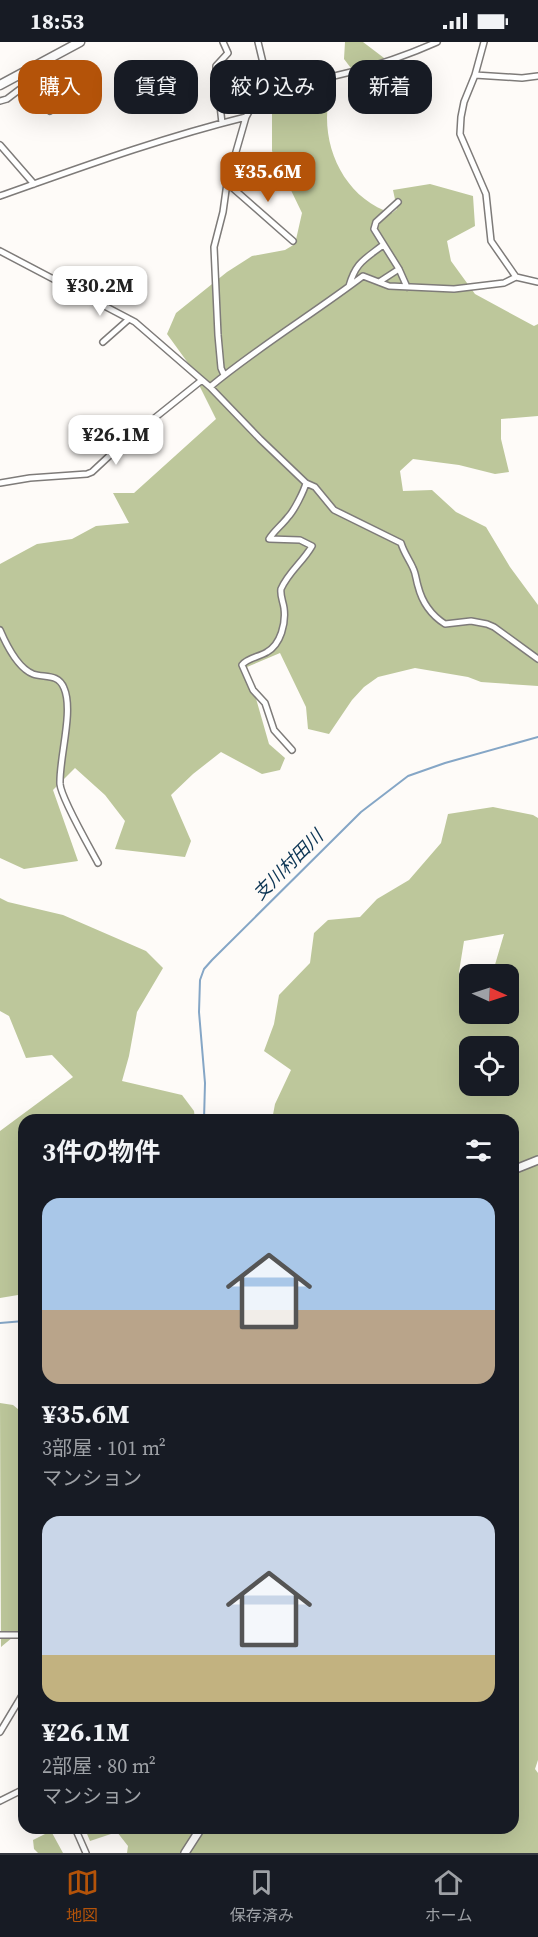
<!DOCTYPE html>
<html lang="ja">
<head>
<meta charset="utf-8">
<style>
  body { margin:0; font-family:"Source Serif 4","Noto Sans JP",serif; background:#20242c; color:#f1f3f6; height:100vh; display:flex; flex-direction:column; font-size:22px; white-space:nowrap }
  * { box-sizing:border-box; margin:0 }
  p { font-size:20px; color:#9ea1a6 }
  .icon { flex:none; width:33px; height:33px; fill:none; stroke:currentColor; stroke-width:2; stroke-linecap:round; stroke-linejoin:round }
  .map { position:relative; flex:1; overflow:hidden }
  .details { position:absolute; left:18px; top:1072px; width:501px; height:720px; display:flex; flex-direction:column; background:#171b24; border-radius:18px; box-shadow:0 6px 24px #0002 }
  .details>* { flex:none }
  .banner { position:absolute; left:18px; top:18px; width:502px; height:54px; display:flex; gap:12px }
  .needle { width:39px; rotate:93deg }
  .buttons { position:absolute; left:459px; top:922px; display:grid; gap:12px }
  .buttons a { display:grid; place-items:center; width:60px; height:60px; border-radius:12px; background:#171b24; box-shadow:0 6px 24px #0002; font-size:30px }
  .price { position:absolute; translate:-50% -51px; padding:0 14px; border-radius:12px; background:#fff; color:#222; font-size:20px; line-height:39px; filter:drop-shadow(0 2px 3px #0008) }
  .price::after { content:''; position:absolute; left:50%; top:36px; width:18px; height:14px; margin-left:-9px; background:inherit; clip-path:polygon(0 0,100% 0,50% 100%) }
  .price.selected { background:#b45309; color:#fff }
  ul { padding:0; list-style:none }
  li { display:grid; align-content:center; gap:12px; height:318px; padding:0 24px }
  li span { display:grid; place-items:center; height:186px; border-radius:18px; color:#555 }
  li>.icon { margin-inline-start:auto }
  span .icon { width:108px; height:108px; fill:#fffc; stroke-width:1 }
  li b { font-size:26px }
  h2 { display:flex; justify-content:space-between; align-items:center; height:72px; padding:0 24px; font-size:26px }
  .chip { padding:0 21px; border-radius:18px; background:#171b24; box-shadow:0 6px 24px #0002; font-size:21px; line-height:54px }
  .chip.selected { background:#b45309; color:#fff }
  .status { display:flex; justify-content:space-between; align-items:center; height:42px; padding:0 30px; background:#171b24; direction:ltr }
  .status svg { height:16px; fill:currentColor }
  .tab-bar { display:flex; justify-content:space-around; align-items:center; height:84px; border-top:2px solid #363941; background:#171b24; font-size:16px; color:#9ea1a6 }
  .tab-bar a { display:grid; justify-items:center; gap:3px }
  .tab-bar .selected { color:#b45309 }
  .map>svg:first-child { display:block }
  .forest { fill:#bdc79b; fill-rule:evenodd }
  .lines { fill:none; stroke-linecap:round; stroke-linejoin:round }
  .stream { stroke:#85a6c6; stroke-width:2 }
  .minor-casing { stroke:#7e7b79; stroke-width:8 }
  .tertiary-casing { stroke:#7e7b79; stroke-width:10 }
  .primary-casing { stroke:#7e7b79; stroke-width:11 }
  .minor { stroke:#fff; stroke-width:5 }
  .tertiary { stroke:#fff; stroke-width:7 }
  .primary { stroke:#fff; stroke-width:8 }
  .labels { text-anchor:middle; stroke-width:4.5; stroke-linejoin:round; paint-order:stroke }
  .water-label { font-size:18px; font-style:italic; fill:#0b3453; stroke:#fefbf8 }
</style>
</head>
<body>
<div class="status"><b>18:53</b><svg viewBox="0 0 49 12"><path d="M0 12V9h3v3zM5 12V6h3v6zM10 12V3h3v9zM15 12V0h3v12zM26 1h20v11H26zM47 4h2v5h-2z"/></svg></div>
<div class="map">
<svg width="538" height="1811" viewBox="0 0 538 1811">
  <rect width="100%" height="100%" fill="#fefbf8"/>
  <!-- forest -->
  <path class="forest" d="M345,0h18l21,16 10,17 5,26 -13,9h-13l-11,-17 -2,-13 -16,-21z
    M330,47c-1,9 -3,19 -3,29 0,41 24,83 65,95l5,-4 -4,-19 37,-6 43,12 2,30 -28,15 4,20 24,33 59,32 4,-2v92l-37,3v20l8,33 -14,2 -36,-9 -46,-6 -13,12 3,20 29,-1 24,22 30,15 24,40 28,38v81l-57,-4 -13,-5 -53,-9 -37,9 -14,10 -12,13 -23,34 -21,-5 -2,-22 -26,-54 -33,14 22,77 16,14 -5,12 -18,4 -41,-22 -28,22 -22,21 20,46 -6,16 -70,-8 10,-28 -20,-26 -30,-27 -22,22 25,71 -54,8 -24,-11v-294l37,-20 35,-5 24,-13 33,-3 -16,-30h21l82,-74 -28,-56 -21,-29 9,-21 51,-41 25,-16 33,-6 10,-6 7,-31 -30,-62v-55l3,-5z
    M493,765l40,8 5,3v942l-3,9 3,4v80h-411l1,-7 -11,-14 -27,9 -5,-12 428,-1v-708h-241l3,-16 16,-34 -27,-19 10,-27 5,-29 31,-32 4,-30 14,-13 32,-3 17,-18 32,-19 32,-37 7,-29zM504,892l-12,41h16v39h-38l-1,-3h-7l-3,-39 5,-31zM470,1005h38v39h-38z
    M0,856l8,4 55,13 83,36 17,17 -26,44 -8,44 -7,25 60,14 12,16 1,9h-171v174l-24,4v-167l73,-54 -21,-22 -26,3 -17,-42 -9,-5z
    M0,1361l13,2 11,9v219l-5,-1 -18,15z
    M51,1789l12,22h-25l-4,-4 -1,-9z"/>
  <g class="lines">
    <!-- stream -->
    <path class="stream" d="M204,1078l1,-37 -6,-71 1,-32 4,-11 8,-9 149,-148 47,-36 37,-13 93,-26
      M0,1281l24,-2"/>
    <!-- minor casing -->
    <g class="minor-casing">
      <path id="minor" d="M258,0l6,25 2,21
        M484,0l-9,33 -11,27 -3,15 -1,17 26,60 5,47 25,36 22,5
        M475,33l47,3 16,-2
        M32,38l18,31
        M0,59l7,-2 25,-19 2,-14
        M222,81l-6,-53v-4l12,-13 -5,-11
        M0,103l34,39
        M227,141l66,58
        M0,154c82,-29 161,-58 246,-79l12,-22 8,-7c61,-8 115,-21 171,-46
        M398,160l-22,20 -2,7 25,40 8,18
        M0,209l135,71 75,65 50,52 46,44 9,4 19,23 67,33c3,10 8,16 12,25 3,6 3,12 5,18 4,16 13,29 27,38l26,-3 16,3 7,3 44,32
        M379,240l20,-13
        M349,244c7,-24 15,-26 34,-41
        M103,300l26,-23
        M224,333l-3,-7 -3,-33 -4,-88 9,-35 4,-29 19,-66
        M210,345c48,-40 103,-73 153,-111l26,10 65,3 50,-6 12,-6
        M0,441l30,-5 57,-4 5,-2 29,-27 81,-65
        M0,588c6,14 18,38 33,44 11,4 25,-1 31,14 10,23 -5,70 -4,96 1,14 30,64 38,79
        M292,708l-18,-20 -9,-27 -12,-13 -11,-25c5,-7 17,-8 25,-13 14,-8 19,-29 17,-44 -1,-7 -4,-12 -3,-19 8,-18 22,-27 31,-43l-12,-6 -31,-1c5,-8 13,-14 19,-22 6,-6 16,-26 18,-34
        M0,1593h24
        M0,1690l24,-40
        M0,1759l24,-12
        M75,1786l11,25"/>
    </g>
    <!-- tertiary casing -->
    <g class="tertiary-casing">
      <path id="tertiary" d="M513,1128l25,-10
        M185,1811l16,-25"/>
    </g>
    <!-- primary casing -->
    <g class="primary-casing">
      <path id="primary" d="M0,43l80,-43"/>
    </g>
    <!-- minor -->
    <use href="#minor" class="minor"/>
    <!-- tertiary -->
    <use href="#tertiary" class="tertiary"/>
    <!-- primary -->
    <use href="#primary" class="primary"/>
  </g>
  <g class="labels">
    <!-- water labels -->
    <g class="water-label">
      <text transform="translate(288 823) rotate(-45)" y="6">支川村田川</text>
    </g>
  </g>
</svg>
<div class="buttons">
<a><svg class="needle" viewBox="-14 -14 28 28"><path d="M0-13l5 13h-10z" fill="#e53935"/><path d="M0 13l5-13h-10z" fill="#9ea1a6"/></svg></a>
<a><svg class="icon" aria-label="locate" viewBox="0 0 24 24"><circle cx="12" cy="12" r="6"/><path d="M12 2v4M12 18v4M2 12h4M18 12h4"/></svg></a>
</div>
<b class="price selected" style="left:268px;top:161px">¥35.6M</b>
<b class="price" style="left:100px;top:275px">¥30.2M</b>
<b class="price" style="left:116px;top:424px">¥26.1M</b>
<div class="banner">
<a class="chip selected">購入</a>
<a class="chip">賃貸</a>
<a class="chip">絞り込み</a>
<a class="chip">新着</a>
</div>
<section class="details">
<h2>3件の物件<svg class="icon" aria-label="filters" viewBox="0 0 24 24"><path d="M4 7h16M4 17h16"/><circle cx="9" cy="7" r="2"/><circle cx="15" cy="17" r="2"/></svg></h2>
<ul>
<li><span style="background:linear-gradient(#a9c7e8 60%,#b9a48a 0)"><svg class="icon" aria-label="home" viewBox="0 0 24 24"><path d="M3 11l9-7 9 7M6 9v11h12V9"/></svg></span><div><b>¥35.6M</b><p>3部屋 · 101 m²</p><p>マンション</p></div></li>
<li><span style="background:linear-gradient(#c9d6e8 75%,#c2b280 0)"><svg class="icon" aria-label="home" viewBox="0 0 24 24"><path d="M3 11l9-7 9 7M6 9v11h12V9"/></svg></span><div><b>¥26.1M</b><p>2部屋 · 80 m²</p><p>マンション</p></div></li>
</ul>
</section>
</div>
<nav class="tab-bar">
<a class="selected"><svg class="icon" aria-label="map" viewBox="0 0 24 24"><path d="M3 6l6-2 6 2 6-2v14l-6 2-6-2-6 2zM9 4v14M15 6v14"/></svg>地図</a>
<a><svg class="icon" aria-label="saved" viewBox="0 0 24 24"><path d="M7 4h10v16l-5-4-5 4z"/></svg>保存済み</a>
<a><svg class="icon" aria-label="home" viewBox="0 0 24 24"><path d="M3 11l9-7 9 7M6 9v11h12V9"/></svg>ホーム</a>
</nav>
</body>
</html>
